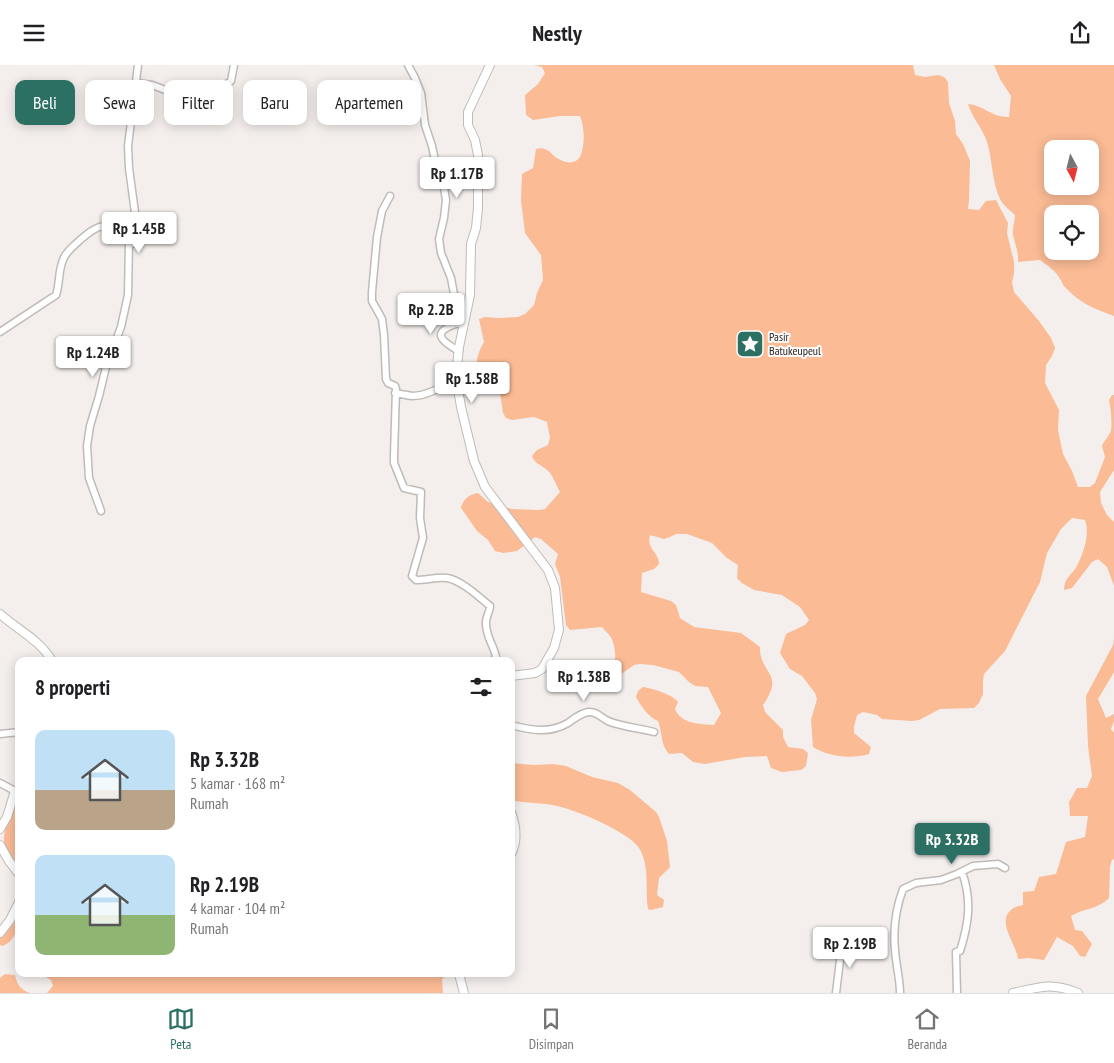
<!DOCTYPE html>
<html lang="id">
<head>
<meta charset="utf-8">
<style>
  body { margin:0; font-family:"PT Sans Narrow",sans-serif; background:#f2f2f2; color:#202124; height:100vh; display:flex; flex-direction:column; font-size:19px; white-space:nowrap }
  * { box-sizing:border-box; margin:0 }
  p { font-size:16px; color:#757577 }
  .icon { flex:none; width:28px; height:28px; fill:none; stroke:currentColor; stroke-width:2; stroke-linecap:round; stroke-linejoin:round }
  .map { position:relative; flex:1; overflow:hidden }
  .panel { position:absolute; left:15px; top:592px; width:500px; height:320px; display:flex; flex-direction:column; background:#fff; border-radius:10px; box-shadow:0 2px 12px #0003 }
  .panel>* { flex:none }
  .top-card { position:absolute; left:15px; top:15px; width:500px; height:45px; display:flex; gap:10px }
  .needle { width:32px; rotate:173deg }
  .buttons { position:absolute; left:1044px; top:75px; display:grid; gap:10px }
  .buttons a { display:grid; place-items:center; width:55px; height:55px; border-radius:10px; background:#fff; box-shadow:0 2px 12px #0003; font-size:25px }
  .price { position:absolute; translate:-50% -42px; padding:0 11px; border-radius:5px; background:#fff; color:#222; font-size:16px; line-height:32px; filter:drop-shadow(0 1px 2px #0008) }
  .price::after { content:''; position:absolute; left:50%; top:30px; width:15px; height:11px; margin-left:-8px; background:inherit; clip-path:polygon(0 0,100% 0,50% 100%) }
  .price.active { background:#2c7063; color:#fff }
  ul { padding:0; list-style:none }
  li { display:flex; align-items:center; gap:15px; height:125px; padding:0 20px }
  li span { display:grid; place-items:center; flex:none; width:140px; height:100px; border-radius:10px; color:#555 }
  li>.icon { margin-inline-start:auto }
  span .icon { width:60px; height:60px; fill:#fffc; stroke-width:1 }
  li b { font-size:21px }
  h2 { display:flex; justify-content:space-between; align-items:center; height:60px; padding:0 20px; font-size:21px }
  .tag { padding:0 18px; border-radius:10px; background:#fff; box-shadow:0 2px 12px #0003; font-size:18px; line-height:45px }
  .tag.active { background:#2c7063; color:#fff }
  header { display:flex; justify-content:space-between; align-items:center; height:65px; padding:0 20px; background:#fff; font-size:22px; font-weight:800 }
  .menu { display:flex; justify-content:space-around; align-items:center; height:70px; border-top:1px solid #e0e0e0; background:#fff; font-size:14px; color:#757577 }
  .menu a { display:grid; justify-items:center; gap:2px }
  .menu .active { color:#2c7063 }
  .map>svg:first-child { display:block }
  .green { fill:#fabb95; fill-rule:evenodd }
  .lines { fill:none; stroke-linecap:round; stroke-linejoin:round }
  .minor-casing { stroke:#bfbbb8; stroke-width:9 }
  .tertiary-casing { stroke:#bfbbb8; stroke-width:10 }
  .minor { stroke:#fff; stroke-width:6 }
  .tertiary { stroke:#fff; stroke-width:8 }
  .labels { text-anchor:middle; stroke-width:4; stroke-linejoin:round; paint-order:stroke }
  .poi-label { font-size:12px; fill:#272524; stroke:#fffdfc; text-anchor:start }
</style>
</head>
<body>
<header><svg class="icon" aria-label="menu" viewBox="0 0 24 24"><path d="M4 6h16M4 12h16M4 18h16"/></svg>Nestly<svg class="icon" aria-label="share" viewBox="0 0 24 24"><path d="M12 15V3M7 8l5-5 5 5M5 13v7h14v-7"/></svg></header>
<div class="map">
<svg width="1114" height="928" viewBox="0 0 1114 928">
  <rect width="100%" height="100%" fill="#f4efed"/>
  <!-- green -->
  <path class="green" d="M534,0h379l2,10 10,2 13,-2 6,2 4,5 1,21 6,18 1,13 7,10 7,17 -1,39 -1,9 11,1 7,-9 10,-1 12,23 -1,10 7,29v12l-2,8 2,10 25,29 12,17 4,10 -3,8 -6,9 -1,18 14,27 -1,20 5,24 9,17 6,16h12l5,-4 10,-26 -3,-11c2,-5 8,-11 9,-16 1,-7 0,-22 -2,-30l3,-5h2v75l-14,22 1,11 6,12 7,7v64l-7,-19 -9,-8 -6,3 -20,26 -8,2c0,-12 7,-14 13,-24 7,-14 13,-32 8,-46l-13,-2 -11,11 -14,24 -7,29 -35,69 -21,23 -1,7v13l-4,9 -5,5 -34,1 -21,11 -7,1 -30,-2 -5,-4 -14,-3 -6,3 -3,12v6l17,14 -2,7c-18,5 -40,3 -56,-7l-2,-27 6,-21 -2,-6 -13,-17 -12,-7 -10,-16 6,-19 19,-9 4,-5 -9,-13 -18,-12 -28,-5 -12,-7 -5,-5 1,-13 -11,-7 -15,-15 -25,-9h-11l-6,3 -6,2 -14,-4c-4,14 9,17 9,29l-5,5 -12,4 -1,19 30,9 5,4 4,13 14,9 47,6 19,14c-1,27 26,25 3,58l2,7 18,18v7l5,10 15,2 5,4 -2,13 -5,4 -19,2 -11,-4 -4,-12 -22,1 -40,7 -12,-2 -11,-9 -13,1c-9,-11 -6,-19 -11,-33 -10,-4 -16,-14 -22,-24l2,-6 5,-4c9,1 30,8 35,15l-3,7c6,15 25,15 39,16l7,-12 -13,-26 -13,-1 -6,-4 -10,-10 -26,-7 -13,-1 -6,1 -21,15 -11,4c-2,-17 4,-11 12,-22 3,-5 0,-21 -4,-26 -2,-3 -6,-6 -8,-9l-32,3 -4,-5 -6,-48 -5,-13 3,-10 -17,-15 -6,-2 -18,14 -14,2 -8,-2 -7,-11 -11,-9 -16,-23c2,-9 9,-14 17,-15l10,9 24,7 27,1 6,-1 15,-17c-4,-7 -7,-17 -13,-22 -7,-6 -12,-6 -15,-14l5,-6 11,-5 2,-7 -3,-16 -13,-5 -22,3 -6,-2 -3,-5 -3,-20c-21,-17 -31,-25 -16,-51l-5,-23 6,-2 13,1 20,-1 7,-3 9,-9 3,-12 6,-13 -2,-25 -16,-22 -4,-33 1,-26 11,-6 3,-19c4,-1 7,-1 11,1 4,2 3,2 6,5 10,9 26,12 29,-4 3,-12 2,-24 -2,-35h-20l-27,4 -7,-5 -1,-20 13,-11 7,-11 -3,-6z
    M994,0h120v251c-20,-7 -36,-14 -50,-30 -3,-4 -1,-3 -4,-7 -4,-8 -13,-14 -20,-19l-22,2c1,-9 -3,-18 -5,-27 -1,-7 2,-13 2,-20 -4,-4 -11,-9 -14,-14 -10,-19 -8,-43 -15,-62 -5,-12 -14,-22 -18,-35 15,1 25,14 41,13l2,-21 -11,-17zM1052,84h38v37h-38zM1052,149h38v37h-38z
    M1114,574v33l-16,27 8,19 8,-4v7l-3,8 3,4v127l-2,-1 -2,8 -1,31c-10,11 -25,10 -38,18l4,14 7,1 10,13 -7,13 -5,-1 -7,-10 -16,-9 -13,23 -15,-2 -11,1c-1,-14 -22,-37 -7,-49 3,-3 8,-4 12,-5v-13l11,-1 5,-14 17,-3 10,-32 19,-5 3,-21h-18l-1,-14 8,-14h10l5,-12 -4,-30 -2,-50 27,-51z
    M511,698l23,2 19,-1 13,2 26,11 26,6 12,7 26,22 3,5 8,24 3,26 -11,11 -2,17 7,5 -1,7 -12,3 -3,-1c-3,-20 2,-43 -9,-61 -10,-16 -63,-38 -82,-42 -15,-4 -31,-2 -46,-6z
    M19,735v70c-4,-8 -15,-19 -15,-29 -1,-10 9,-33 15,-41z
    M19,843c0,15 -1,31 -16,38l-3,-1v-8z
    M5,909l10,1c2,10 6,15 15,18h-30v-15z
    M40,909h410l-8,5 1,14h-396l6,-7 -2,-6z"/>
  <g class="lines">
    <!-- minor casing -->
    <g class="minor-casing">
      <path id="minor" d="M408,0l7,13 6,15 4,32 7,21 5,24 6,12 3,18 -2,18 -5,21 2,14 10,25 3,16v15l9,20
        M137,18l15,2 16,6h8l25,-5 24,-1 6,-4 3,-16
        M390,131l-8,15 -5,26 -5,55v9l10,18 2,16 2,44 2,4 7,3 1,3 -2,67v7l10,25 17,4 -1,26 3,20 -11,38 4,4c10,0 20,-3 31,-2 14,2 32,19 43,28 0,6 -4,10 -4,16 -1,14 8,23 10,35l-3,4
        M0,267l56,-37c4,-11 2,-24 7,-35 3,-9 11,-14 17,-20 27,-24 28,-13 52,4l5,-2 1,-7 -9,-67 -1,-22 10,-81
        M459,286c-22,-12 -26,-20 0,-28
        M395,328c6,1 11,2 17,3 16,0 32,-10 44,-19
        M101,446l-12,-33 -2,-32 3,-20 9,-30 7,-29 15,-40 7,-32 1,-53
        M511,660c19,5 38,9 57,-2 6,-4 11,-9 20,-11 9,-1 13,6 20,9 14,6 31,7 46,11
        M0,669l19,-2
        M0,718l15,8
        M836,928l5,-41 8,-12
        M900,928c0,-14 -4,-28 -5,-43 -2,-20 1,-42 8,-61l13,-6 25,-3 16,-6 16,-8 25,-2 7,4
        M957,928l-1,-41 4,-1c9,-28 12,-51 2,-79"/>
    </g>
    <!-- tertiary casing -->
    <g class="tertiary-casing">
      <path id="tertiary" d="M490,0l-22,47v13l7,15 3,15v53l-2,20 -5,16 -1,51 -11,52 -3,30 5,30 13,54 11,26 63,83 7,18 4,42 -5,18 -12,21 -7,4 -24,3
        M0,549c18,16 40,26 52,47
        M511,747c5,14 7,29 0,42
        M0,764l7,-12 8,-26 4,-1
        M0,780l9,16 10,13
        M0,868l10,-13 9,-18
        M459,909l5,19
        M1013,928c27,-6 39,-11 65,0"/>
    </g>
    <!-- minor -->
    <use href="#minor" class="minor"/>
    <!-- tertiary -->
    <use href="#tertiary" class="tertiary"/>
  </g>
  <!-- icons -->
  <defs>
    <g id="sight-square" transform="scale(1.4375)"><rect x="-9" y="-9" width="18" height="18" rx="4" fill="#2c7063" stroke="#fffdfc"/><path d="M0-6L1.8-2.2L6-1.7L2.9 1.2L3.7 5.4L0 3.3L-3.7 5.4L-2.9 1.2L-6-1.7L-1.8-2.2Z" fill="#fff"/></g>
  </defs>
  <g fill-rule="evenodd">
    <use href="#sight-square" x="750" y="279"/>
  </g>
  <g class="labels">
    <!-- poi labels -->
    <g class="poi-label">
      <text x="769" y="276">Pasir<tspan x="769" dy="14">Batukeupeul</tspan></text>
    </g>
  </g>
</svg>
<div class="buttons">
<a><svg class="needle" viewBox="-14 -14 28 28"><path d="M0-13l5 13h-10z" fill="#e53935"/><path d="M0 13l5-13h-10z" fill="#757577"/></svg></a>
<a><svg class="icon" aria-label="locate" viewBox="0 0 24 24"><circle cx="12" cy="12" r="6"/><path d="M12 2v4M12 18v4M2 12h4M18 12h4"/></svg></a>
</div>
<b class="price" style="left:457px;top:134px">Rp 1.17B</b>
<b class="price" style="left:139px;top:189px">Rp 1.45B</b>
<b class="price" style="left:431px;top:270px">Rp 2.2B</b>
<b class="price" style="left:93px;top:313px">Rp 1.24B</b>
<b class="price" style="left:472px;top:339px">Rp 1.58B</b>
<b class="price" style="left:584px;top:637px">Rp 1.38B</b>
<b class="price active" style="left:952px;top:800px">Rp 3.32B</b>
<b class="price" style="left:850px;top:904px">Rp 2.19B</b>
<div class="top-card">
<a class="tag active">Beli</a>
<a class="tag">Sewa</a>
<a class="tag">Filter</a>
<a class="tag">Baru</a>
<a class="tag">Apartemen</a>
</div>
<section class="panel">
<h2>8 properti<svg class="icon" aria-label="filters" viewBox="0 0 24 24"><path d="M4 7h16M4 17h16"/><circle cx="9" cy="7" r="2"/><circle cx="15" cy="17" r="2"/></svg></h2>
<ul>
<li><span style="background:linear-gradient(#bfe0f5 60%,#b9a48a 0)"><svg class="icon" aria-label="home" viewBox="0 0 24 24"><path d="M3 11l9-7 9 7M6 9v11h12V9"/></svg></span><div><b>Rp 3.32B</b><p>5 kamar · 168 m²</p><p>Rumah</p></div></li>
<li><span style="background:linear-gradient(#bfe0f5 60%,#8fb573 0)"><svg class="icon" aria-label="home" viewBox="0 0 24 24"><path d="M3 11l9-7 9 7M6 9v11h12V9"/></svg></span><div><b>Rp 2.19B</b><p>4 kamar · 104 m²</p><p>Rumah</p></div></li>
</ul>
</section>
</div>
<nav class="menu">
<a class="active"><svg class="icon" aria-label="map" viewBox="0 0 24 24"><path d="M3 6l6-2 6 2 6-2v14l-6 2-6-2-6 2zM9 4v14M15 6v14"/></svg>Peta</a>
<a><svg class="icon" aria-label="saved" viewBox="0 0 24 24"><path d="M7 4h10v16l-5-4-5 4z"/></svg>Disimpan</a>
<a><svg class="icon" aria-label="home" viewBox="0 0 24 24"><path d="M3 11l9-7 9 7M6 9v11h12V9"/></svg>Beranda</a>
</nav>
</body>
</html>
